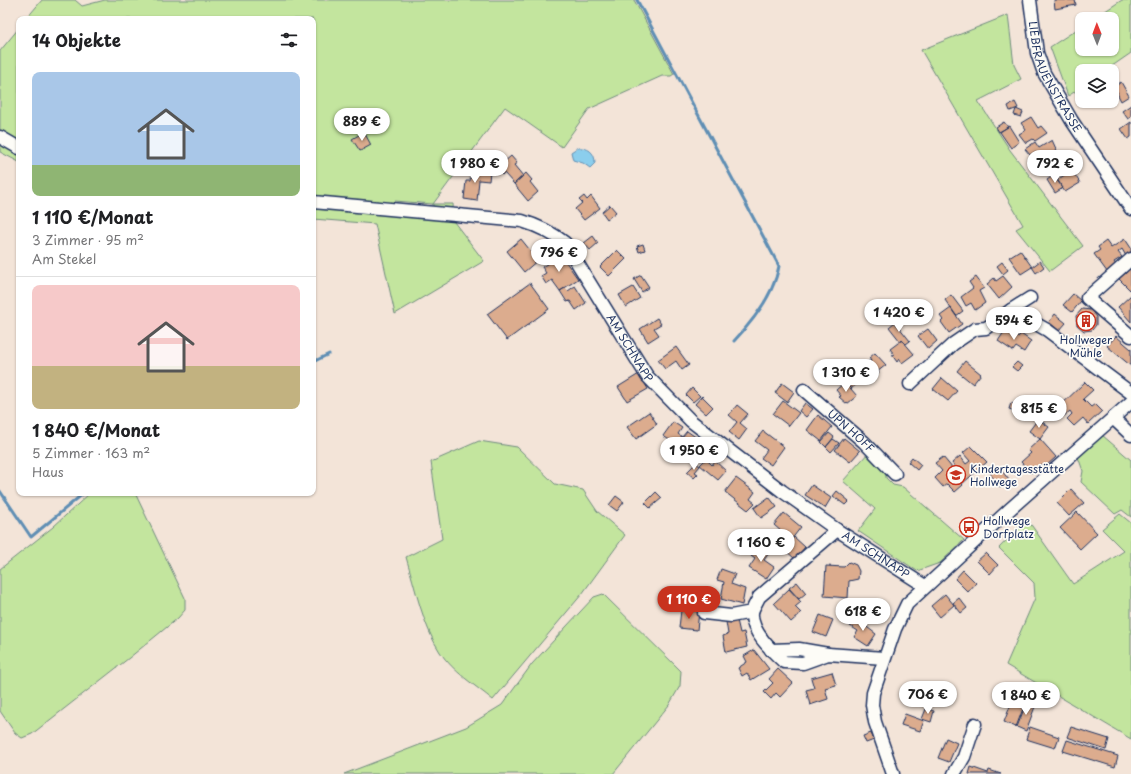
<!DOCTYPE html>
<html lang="de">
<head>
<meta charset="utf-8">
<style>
  body { margin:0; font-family:"Playpen Sans",sans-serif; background:#f2f2f2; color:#202124; height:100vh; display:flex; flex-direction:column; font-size:15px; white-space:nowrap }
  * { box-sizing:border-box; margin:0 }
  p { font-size:13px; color:#757577 }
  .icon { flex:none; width:22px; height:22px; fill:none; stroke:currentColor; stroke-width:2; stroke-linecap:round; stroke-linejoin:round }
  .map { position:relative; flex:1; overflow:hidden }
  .sheet { position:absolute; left:16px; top:16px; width:300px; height:480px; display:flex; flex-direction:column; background:#fff; border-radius:8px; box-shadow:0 1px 3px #0004 }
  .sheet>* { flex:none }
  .needle { width:26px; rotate:359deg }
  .fabs { position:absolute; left:1075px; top:12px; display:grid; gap:8px }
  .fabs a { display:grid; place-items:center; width:44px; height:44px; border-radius:8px; background:#fff; box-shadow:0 1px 3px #0004; font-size:20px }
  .price { position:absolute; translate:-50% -34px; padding:0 9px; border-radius:14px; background:#fff; color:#222; font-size:13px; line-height:26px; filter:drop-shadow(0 1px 2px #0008) }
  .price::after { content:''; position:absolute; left:50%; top:24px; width:12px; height:9px; margin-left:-6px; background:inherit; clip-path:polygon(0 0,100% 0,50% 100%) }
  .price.on { background:#c8321e; color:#fff }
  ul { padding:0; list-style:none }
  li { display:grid; align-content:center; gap:8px; height:212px; padding:0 16px }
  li+li { border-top:1px solid #e0e0e0 }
  li span { display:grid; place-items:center; height:124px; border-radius:8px; color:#555 }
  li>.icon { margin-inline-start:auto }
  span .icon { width:72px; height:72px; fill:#fffc; stroke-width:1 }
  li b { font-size:17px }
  h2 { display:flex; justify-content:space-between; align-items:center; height:48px; padding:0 16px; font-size:17px }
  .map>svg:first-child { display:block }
  .green { fill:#c3e59e; stroke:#6f8a7e; fill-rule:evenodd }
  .water { fill:#8bceed; stroke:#5e8eb4 }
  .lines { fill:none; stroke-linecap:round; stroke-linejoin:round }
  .stream { stroke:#5e8eb4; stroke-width:3 }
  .building { fill:#dcac8e; stroke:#1b2f5e }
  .minor-casing { stroke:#1b2f5e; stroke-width:15 }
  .minor { stroke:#fdfcf7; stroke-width:12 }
  .labels { text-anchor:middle; stroke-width:3.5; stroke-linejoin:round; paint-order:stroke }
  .street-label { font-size:11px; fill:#1b2f5e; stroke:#fdfcf7 }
  .poi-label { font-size:11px; fill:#1b2f5e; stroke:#fdfcf7; text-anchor:start }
</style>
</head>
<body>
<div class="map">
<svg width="1131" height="774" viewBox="0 0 1131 774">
  <rect width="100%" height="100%" fill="#f3e4d8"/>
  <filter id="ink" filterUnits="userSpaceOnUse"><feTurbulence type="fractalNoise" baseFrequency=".025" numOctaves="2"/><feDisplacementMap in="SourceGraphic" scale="8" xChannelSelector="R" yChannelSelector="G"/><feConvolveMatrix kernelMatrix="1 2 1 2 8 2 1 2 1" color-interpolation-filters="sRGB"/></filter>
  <g filter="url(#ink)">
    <!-- green -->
    <path class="green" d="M42,0h33l7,6 23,-6h529l40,74 -3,2h-9l-73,33 -27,38 -57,-40 -72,97h20l1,18 30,39 -89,53 -20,-90 -62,-5v-200h-287zM395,201l38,3 -1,14 -41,-4z
      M1122,0h9v53l-26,18h-23v16l-14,9 -18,-49 32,-21v23h30v-30h-19z
      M1008,15l6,50 7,14 -43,22 32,49 73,96 -33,25 -34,-42 7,-4 -102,-175z
      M19,28v134l-19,-10v-101z
      M1102,435l29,25v57l-9,-7 -7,4 -34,-32 2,-11 -5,-14z
      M479,441l38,6 38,37 28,6 14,21 28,24 -43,59 -89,106c-18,-15 -40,-28 -53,-48 -17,-26 -25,-65 -34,-95l36,-18 -11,-77z
      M869,452l17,18v8l7,7 10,2 61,53 -24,23 -23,8 -59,-40 17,-22 -32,-28z
      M90,493h45l50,105v12l-7,8 -49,40 -97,76 -10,4 -7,-5 -15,-22v-142l53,-42z
      M1120,514l11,9v216l-125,-74 29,-67 -1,-15 -35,-35 28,-29 46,65 51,-33 -22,-22z
      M603,594l78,77 -1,15 -11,19 -56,69h-269l122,-47 36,-22 30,-41 34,-37 28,-30z"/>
    <!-- water -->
    <path class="water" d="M577,148c11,-1 18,4 18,15l-5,5 -7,-5 -10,-3 -2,-8z"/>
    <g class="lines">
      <!-- stream -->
      <path class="stream" d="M637,0l142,266c-5,28 -26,55 -45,75
        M313,362l16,-8
        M0,491l31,46 53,-44"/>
    </g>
    <!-- building -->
    <path class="building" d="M1054,0h21l1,5 -21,4z
      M1121,82l8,14 -8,5 -7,-14z
      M1112,84l6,9 -6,4z
      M1015,102l3,6 -8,3 -2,-5z
      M1131,105v12l-3,2 -6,-8z
      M1016,109l7,3 -2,5 -7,-2z
      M1031,117l7,11 3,-2 6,7 -12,8 -2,-2 -7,4 -7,-9 7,-4 -5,-7z
      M1004,122l4,5 -9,5 -3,-5z
      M1131,122v15l-3,2 -7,-10z
      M1009,126l10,16 -8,6 -11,-16z
      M364,132l7,13 -11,6 -8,-12z
      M1052,140l5,11 -14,9 -8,-8 -5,3 -5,-6 10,-7 4,6z
      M511,156l6,7 -3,2 9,11 -9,8 -10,-11 -2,2 -5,-7z
      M471,170l19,2 -1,9 -10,-1 -2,21 -13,-2 2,-18h4z
      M1072,170l8,13 -15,9 -8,-12z
      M526,173l6,7 -2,2 8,10 -10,9 -14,-17z
      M1054,175l9,13 -8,5 -8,-13z
      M584,196l3,4 4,-4 9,12 -16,12 -9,-11 7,-6 -3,-3z
      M610,205l6,7 -9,7 -5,-7z
      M593,236l5,7 -8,7 -6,-7z
      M521,239l17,21 -14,12 -17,-21z
      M1125,239l6,9v4l-5,4 -4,-7 -4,3 4,5 -8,5 5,7 -9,7 -16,-22 6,-4 -2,-3 8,-6 5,7z
      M643,244l2,6 -6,2 -2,-6z
      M617,250l9,9 -17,17 -9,-9z
      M1020,250l12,17 -11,7 -12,-17z
      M561,255l17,24 -18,12 -8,-11 -6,4 -5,-8 5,-3 -4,-6z
      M1040,261l4,6 -8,6 -4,-6z
      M1002,262l6,8 -5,4 -6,-8z
      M1131,268v21l-1,1 -11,-11z
      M641,275l8,12 -7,5 -8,-13z
      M1003,276l9,11 -13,12 -12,-15 7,-6 2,3z
      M976,277l8,11 -5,3 6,12 -10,7 -4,-7 -5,3 -5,-9 12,-9 -4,-6z
      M530,283l19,26 -42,31 -20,-26z
      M575,286l11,17 -10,7 -6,-9 -3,1 -7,-11 5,-3 3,3z
      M633,287l7,11 -14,9 -7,-12z
      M1073,294l8,7 -9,11 -9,-7z
      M951,295l12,16 -7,5 -11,-16z
      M1131,295v27l-13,-15z
      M925,304l7,8 -8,7 -7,-9z
      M951,308l11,16 -13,9 -8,-11 2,-2 -3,-4z
      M1082,309l9,1 5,7v8l-4,5 -8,1 -7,-6 -1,-9z
      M1055,314l11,9 -7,8 -10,-9z
      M657,318l4,6 -7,4 5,7 -11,7 -8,-13z
      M895,322l15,19 -4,3 -4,-4 -2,1 -11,-14z
      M928,329l9,12 -9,8 -10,-13z
      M1006,329l12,8 3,-3 10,7 -7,11 -8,-5 -3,4 -15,-10z
      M1116,336l15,13v17l-24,-20z
      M902,340l12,14 -12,9 -3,-4 -2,3 -5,-7 2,-1 -4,-5z
      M676,347l13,18 -7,5 -6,-9 -11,8 -7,-9z
      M875,353l11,12 -9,7 -7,-10 1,-1 -2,-3z
      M869,361l10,12 -10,10 -12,-14z
      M965,361l16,13 -8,10 -16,-13z
      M1017,362l5,4 -5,5 -5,-4z
      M849,373l9,10 -7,6 -9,-10z
      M639,374l9,15 -21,12 -9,-14z
      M942,378l15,13 -9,10 -15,-12z
      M845,382l12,14 -10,8 -8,-7 2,-1 -5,-6z
      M1085,382l8,8 -10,9 8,8 4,-3 7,7 -14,13 -5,-6 -9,8 -7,-7 5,-5 -2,-3 -6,5 -7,-7z
      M782,383l12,9 -7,10 -12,-9z
      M692,388l8,8 -7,6 -7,-7z
      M702,396l11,11 -7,7 -11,-10z
      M783,401l16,12 -10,13 -16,-12z
      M805,403l8,6 -7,8 -7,-6z
      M1011,403l6,2 -1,6 -7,-2z
      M737,405l11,9 -8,9 7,6 -8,11 -10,-8 8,-10 -8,-7z
      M649,412l8,12 -21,15 -9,-12z
      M818,415l14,12 -11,14 -14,-11z
      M1038,419l11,8 -9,12 -11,-8z
      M673,422l9,6 -4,6 4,3 5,-6 10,7 -13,19 -12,-8 4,-5 -13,-8z
      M763,431l21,16 -13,18 -10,-7 6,-8 -12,-9z
      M829,433l5,4 -8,10 -5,-5z
      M844,438l16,13 -10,11 -15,-12z
      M833,439l6,4 -8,9 -5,-5z
      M1040,439l16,18 -11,10 -3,-3 -11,9 -10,-11 10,-9 -3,-3z
      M971,446l16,16 -25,22 1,1 -8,7 -8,-8 -4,3 -8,-9 7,-7 -7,-8 8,-6 10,12 2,-2 -3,-4 8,-7 6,8 4,-3 -7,-8z
      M912,457l9,8 -4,5 -9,-8z
      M706,459l6,6 3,-4 11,10 -8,9 -18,-15z
      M696,463l4,3 -5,6 3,2 -4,4 -7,-6z
      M999,467l10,13 -9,7 -10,-13z
      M736,478l19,14 -5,7 5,4 -7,7 -23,-18z
      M812,485l19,13 -6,10 -20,-13z
      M1071,489l13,14 -15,13 -12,-13z
      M837,491l12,10 -4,4 -12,-9z
      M656,492l6,6 -12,10 -5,-5z
      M616,496l8,6 -7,9 -8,-6z
      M769,497l8,10 -16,11 -7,-10z
      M1077,512l20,21 -17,16 -20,-21z
      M784,513l17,14 -10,13 -17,-15z
      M794,537l11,10 -10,12 -11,-10z
      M758,546l11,7 -5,7 10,7 -8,12 -17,-11 6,-9 -4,-3z
      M986,553l12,12 -8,9 -13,-13z
      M849,562l7,3 3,6 -1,8 -9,2 -1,17 -24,-2 2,-30 18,1z
      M721,569l14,5 -4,10 14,5 -3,16 -21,-6 3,-17 -7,-2z
      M963,570l13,13 -8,9 -13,-13z
      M797,582l9,11 -7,6 -10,-11z
      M789,589l12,13 -6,5 6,6 -10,9 -17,-19z
      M945,594l9,11 -14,12 -9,-11z
      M691,598l10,7 -5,6 -6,-1v-3l-4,-3z
      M959,598l8,10 -6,5 -8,-10z
      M681,610l18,1 -2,19 -18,-2z
      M820,615l13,5 -7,17 -13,-5z
      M855,618l21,16 -8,12 -14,-9 4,-6 -8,-5z
      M737,620l3,13 4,-1 3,15 -21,5 -3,-16 5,-2 -2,-12z
      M754,650l15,19 -18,11 -4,-7 -5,3 -4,-8 9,-6 -3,-6z
      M778,669l15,14 -13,14 -4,-4 -5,6 -7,-7 9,-9 -4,-4z
      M832,672l4,13 -11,3 3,11 -18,6 -4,-15 8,-2 -3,-10z
      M1014,696l12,5 -10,26 -12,-5z
      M1027,701l9,3 -10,27 -9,-4z
      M926,709l8,2 -3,11 -9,-3z
      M905,714l19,7 -4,10 -19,-6z
      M1030,727l29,10 -4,11 -29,-9z
      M1071,727l38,12 -3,11 -39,-13z
      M871,733l3,7 -8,3 -3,-7z
      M946,738l11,5 -8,19 -11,-4z
      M1067,740l51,16 -3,11 -52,-16z
      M971,767l17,6 1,-3 12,4h-32z"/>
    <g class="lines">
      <!-- minor casing -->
      <g class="minor-casing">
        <g id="minor">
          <path id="s1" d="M1030,0l7,53 7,20 28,48 59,88"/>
          <path d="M0,137l19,11"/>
          <path id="s2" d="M313,202l209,19c17,5 29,11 43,22l82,133 44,45 91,70 55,39 88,56"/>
          <path d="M1131,259l-44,39 44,38"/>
          <path d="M1011,310l19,-12"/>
          <path d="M910,384l43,-40 22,-15 11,-1 25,-18 36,20 84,63"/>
          <path id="s3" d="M804,390l60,52 31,32"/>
          <path d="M1113,418l18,17"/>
          <path d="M837,530l-78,67c-2,5 -6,10 -7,15 -2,19 20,39 32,50l19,1 25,-9 56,4"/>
          <path d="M704,613l27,3 21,-4"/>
          <path d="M771,650l28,-1 29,5"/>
          <path d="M893,774l-18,-52 -3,-17 1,-12 22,-64 12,-25 102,-94 122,-108"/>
          <path d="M954,774l10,-17 11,-33"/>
        </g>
      </g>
      <!-- minor -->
      <use href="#minor" class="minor"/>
    </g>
  </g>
  <!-- icons -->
  <defs>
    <g id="building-ring" transform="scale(1)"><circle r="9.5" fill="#fdfcf7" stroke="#c8321e" stroke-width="1.5"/><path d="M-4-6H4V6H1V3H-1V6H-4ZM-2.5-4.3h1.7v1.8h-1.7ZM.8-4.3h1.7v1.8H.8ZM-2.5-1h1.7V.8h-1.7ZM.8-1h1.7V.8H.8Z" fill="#c8321e"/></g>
    <g id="school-ring" transform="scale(1)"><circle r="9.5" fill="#fdfcf7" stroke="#c8321e" stroke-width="1.5"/><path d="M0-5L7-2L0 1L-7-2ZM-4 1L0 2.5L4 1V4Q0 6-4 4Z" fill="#c8321e"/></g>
    <g id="bus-ring" transform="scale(1)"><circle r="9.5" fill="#fdfcf7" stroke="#c8321e" stroke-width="1.5"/><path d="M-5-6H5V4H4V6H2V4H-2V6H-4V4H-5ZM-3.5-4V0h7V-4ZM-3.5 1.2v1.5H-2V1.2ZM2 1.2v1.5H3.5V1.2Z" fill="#c8321e"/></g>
  </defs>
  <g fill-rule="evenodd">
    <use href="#building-ring" x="1086" y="321"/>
    <use href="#school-ring" x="956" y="475"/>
    <use href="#bus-ring" x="969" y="527"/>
  </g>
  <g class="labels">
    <!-- street labels -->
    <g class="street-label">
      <text dy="4" stroke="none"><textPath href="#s1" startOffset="82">LIEBFRAUENSTRASSE</textPath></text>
      <text dy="4" stroke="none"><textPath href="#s2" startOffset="382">AM SCHNAPP</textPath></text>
      <text dy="4" stroke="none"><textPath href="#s3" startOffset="62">UPN HOFF</textPath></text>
      <text dy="4" stroke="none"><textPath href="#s2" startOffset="706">AM SCHNAPP</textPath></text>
    </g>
    <!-- poi labels -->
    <g class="poi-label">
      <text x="1086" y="344" text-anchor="middle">Hollweger<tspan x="1086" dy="13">Mühle</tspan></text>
      <text x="970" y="473">Kindertagesstätte<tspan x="970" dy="13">Hollwege</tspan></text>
      <text x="983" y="525">Hollwege<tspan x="983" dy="13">Dorfplatz</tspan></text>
    </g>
  </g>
</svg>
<div class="fabs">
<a><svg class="needle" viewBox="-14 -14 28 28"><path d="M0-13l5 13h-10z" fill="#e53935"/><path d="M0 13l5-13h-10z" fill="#757577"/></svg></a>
<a><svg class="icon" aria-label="layers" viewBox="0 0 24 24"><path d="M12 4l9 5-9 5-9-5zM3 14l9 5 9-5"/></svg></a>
</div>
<b class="price" style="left:362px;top:142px">889 €</b>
<b class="price" style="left:475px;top:184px">1 980 €</b>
<b class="price" style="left:1055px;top:184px">792 €</b>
<b class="price" style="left:559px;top:273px">796 €</b>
<b class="price" style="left:899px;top:333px">1 420 €</b>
<b class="price" style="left:1014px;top:341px">594 €</b>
<b class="price" style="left:846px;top:393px">1 310 €</b>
<b class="price" style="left:1039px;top:429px">815 €</b>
<b class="price" style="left:694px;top:471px">1 950 €</b>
<b class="price" style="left:761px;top:563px">1 160 €</b>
<b class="price on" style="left:689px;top:620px">1 110 €</b>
<b class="price" style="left:863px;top:632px">618 €</b>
<b class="price" style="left:928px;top:715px">706 €</b>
<b class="price" style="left:1026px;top:716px">1 840 €</b>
<section class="sheet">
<h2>14 Objekte<svg class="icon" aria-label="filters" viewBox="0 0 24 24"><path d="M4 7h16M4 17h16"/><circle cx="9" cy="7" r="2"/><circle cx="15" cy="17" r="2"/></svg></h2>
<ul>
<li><span style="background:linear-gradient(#a9c7e8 75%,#8fb573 0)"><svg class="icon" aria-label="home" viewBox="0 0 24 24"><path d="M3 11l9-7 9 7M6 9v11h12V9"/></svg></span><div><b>1 110 €/Monat</b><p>3 Zimmer · 95 m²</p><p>Am Stekel</p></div></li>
<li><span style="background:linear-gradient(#f6c9c9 65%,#c2b280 0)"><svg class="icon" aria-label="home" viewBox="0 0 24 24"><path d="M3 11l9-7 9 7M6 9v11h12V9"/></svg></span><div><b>1 840 €/Monat</b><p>5 Zimmer · 163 m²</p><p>Haus</p></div></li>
</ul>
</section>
</div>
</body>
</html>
